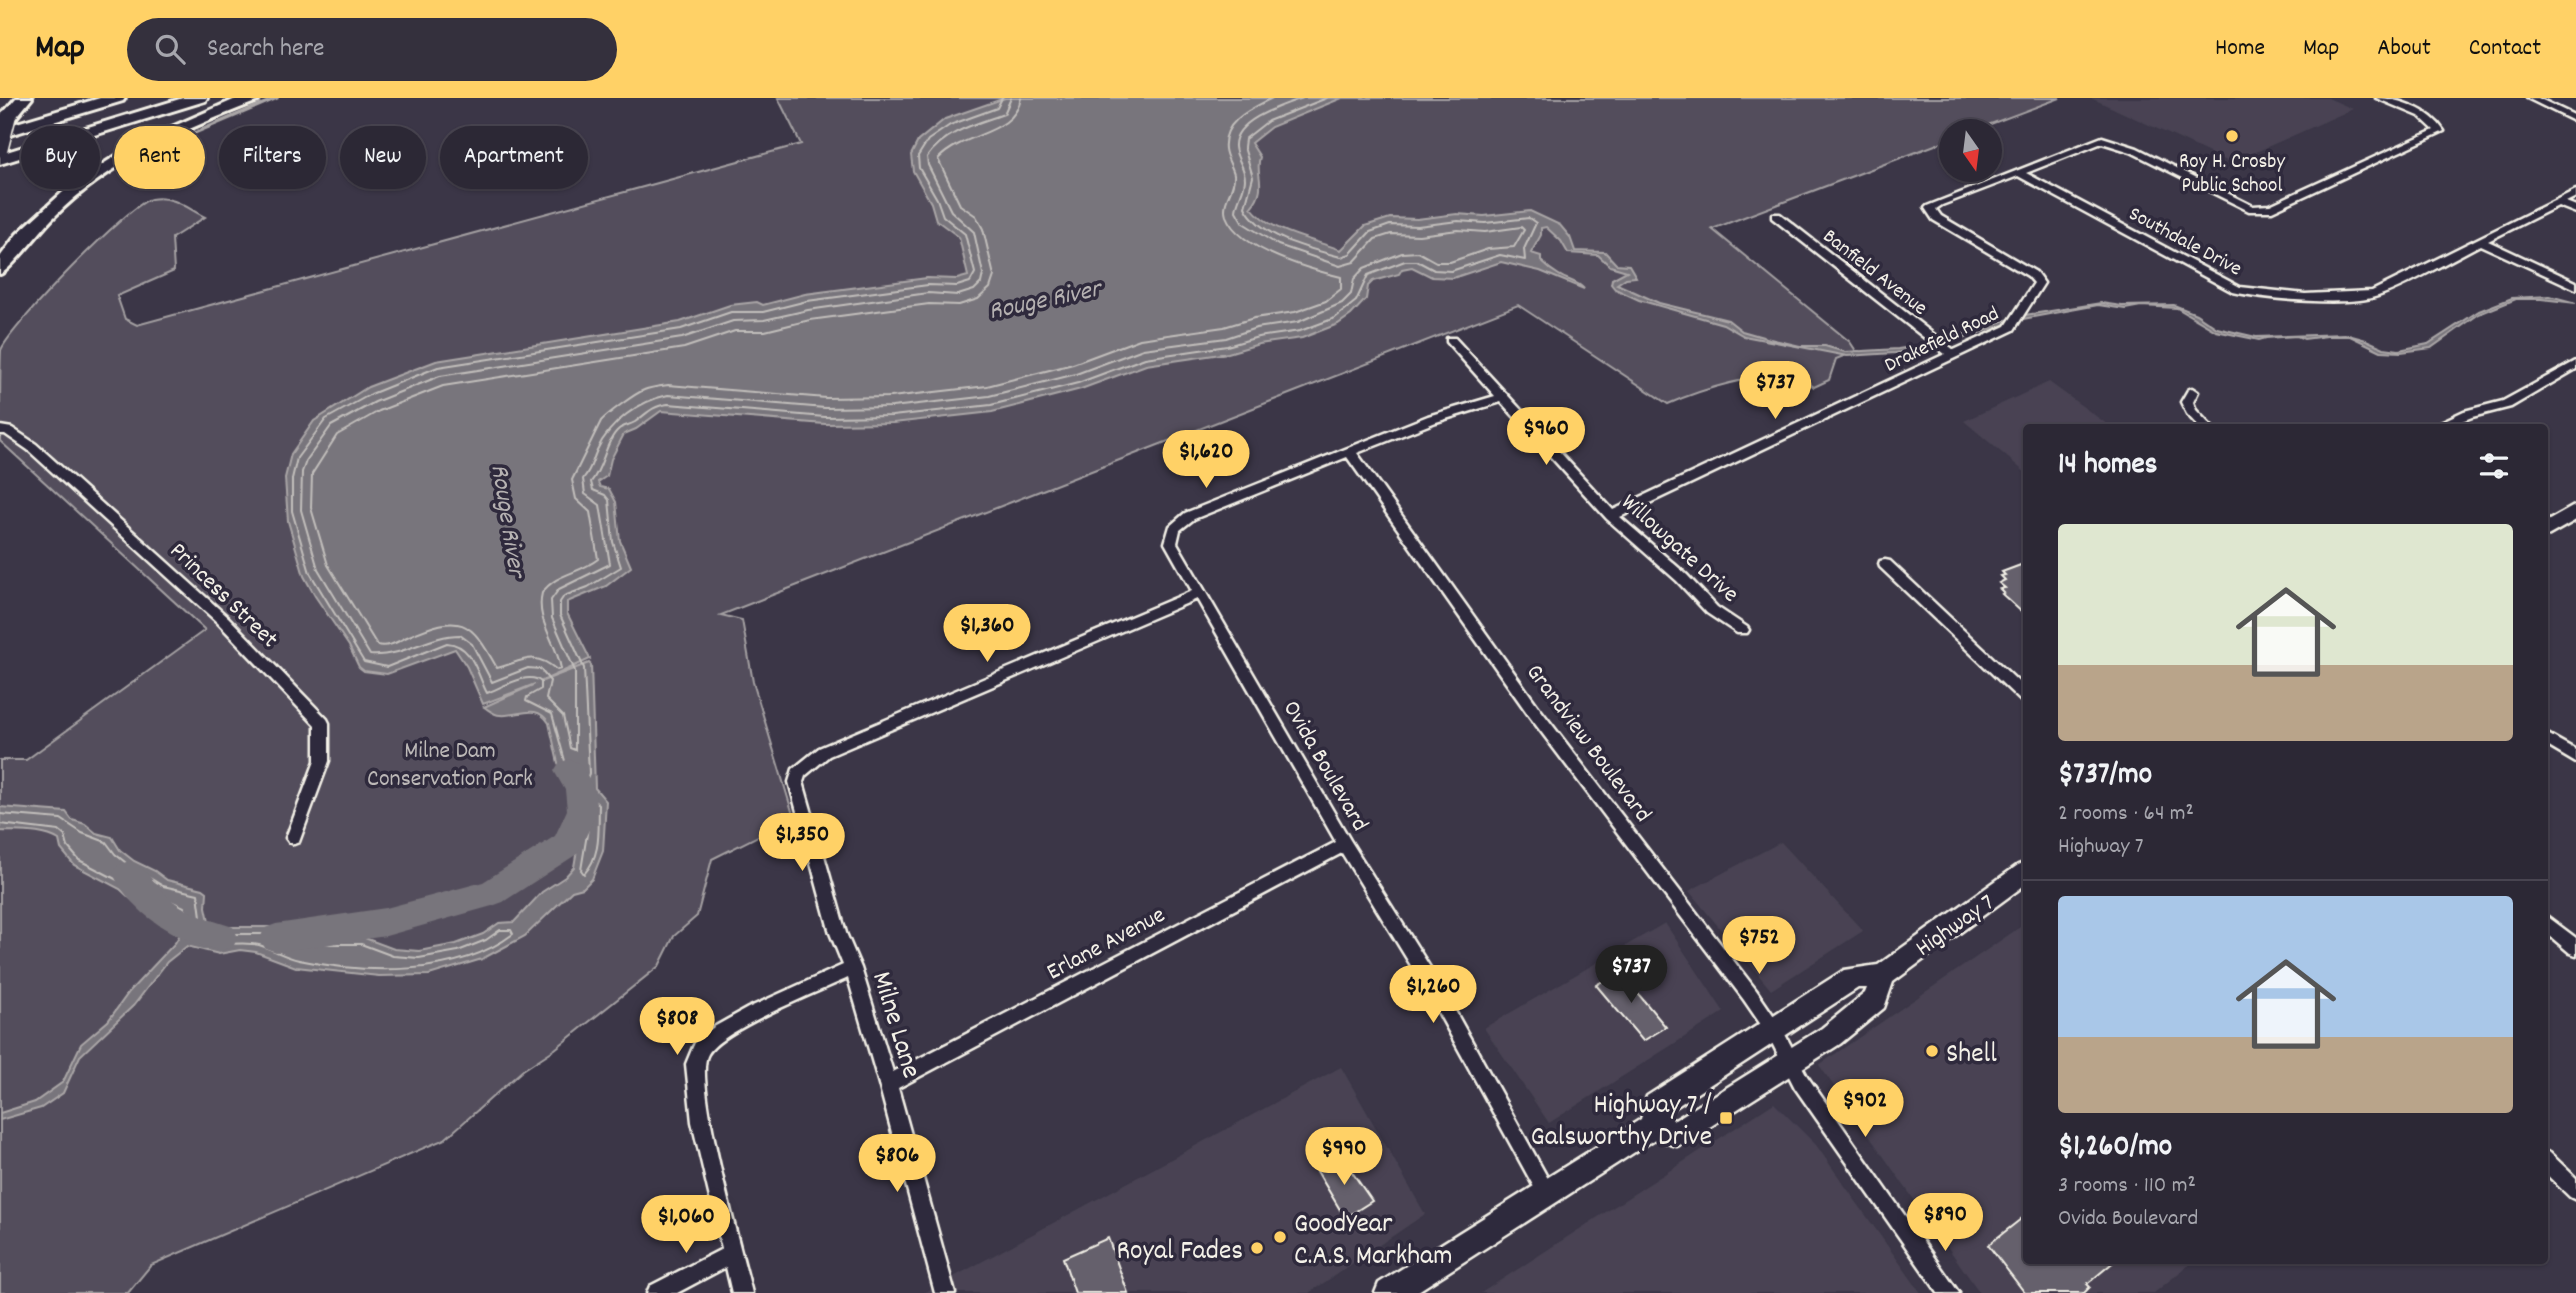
<!DOCTYPE html>
<html lang="en">
<head>
<meta charset="utf-8">
<style>
  body { margin:0; font-family:Dekko,sans-serif; background:#34303d; color:#f1f3f6; height:100vh; display:flex; flex-direction:column; font-size:26px; white-space:nowrap }
  * { box-sizing:border-box; margin:0 }
  p { font-size:23px; color:#a6a6ad }
  .icon { flex:none; width:38px; height:38px; fill:none; stroke:currentColor; stroke-width:2; stroke-linecap:round; stroke-linejoin:round }
  .map { position:relative; flex:1; overflow:hidden }
  .panel { position:absolute; left:2023px; top:326px; width:525px; height:840px; display:flex; flex-direction:column; background:#2c2835; border-radius:7px; box-shadow:0 2px 5px #0004,0 0 0 2px #484450 }
  .panel>* { flex:none }
  .hud { position:absolute; left:21px; top:28px; width:665px; height:63px; display:flex; gap:14px }
  .needle { width:46px; rotate:166deg }
  .controls { position:absolute; left:1939px; top:21px; display:grid; gap:14px }
  .controls a { display:grid; place-items:center; width:63px; height:63px; border-radius:50%; background:#2c2835; box-shadow:0 2px 5px #0004,0 0 0 2px #484450; font-size:35px }
  .price { position:absolute; translate:-50% -60px; padding:0 16px; border-radius:24px; background:#ffd166; color:#111; font-size:23px; line-height:46px; filter:drop-shadow(0 2px 4px #0008) }
  .price::after { content:''; position:absolute; left:50%; top:42px; width:21px; height:16px; margin-left:-10px; background:inherit; clip-path:polygon(0 0,100% 0,50% 100%) }
  .price.active { background:#222; color:#fff }
  ul { padding:0; list-style:none }
  li { display:grid; align-content:center; gap:14px; height:371px; padding:0 35px }
  li+li { border-top:2px solid #484450 }
  li span { display:grid; place-items:center; height:217px; border-radius:7px; color:#555 }
  li>.icon { margin-inline-start:auto }
  span .icon { width:126px; height:126px; fill:#fffc; stroke-width:1 }
  li b { font-size:30px }
  h2 { display:flex; justify-content:space-between; align-items:center; height:84px; padding:0 35px; font-size:30px }
  .tag { padding:0 24px; border-radius:32px; background:#2c2835; box-shadow:0 2px 5px #0004,0 0 0 2px #484450; font-size:24px; line-height:63px }
  .tag.active { background:#ffd166; color:#111 }
  header { display:flex; align-items:center; gap:42px; box-sizing:border-box; height:98px; padding:0 35px; background:#ffd166; color:#111 }
  header strong { font-size:33px }
  nav { display:flex; gap:38px; margin-inline-start:auto; font-size:24px }
  .search { width:490px; height:63px; background:#34303d; display:flex; align-items:center; gap:18px; box-sizing:border-box; padding:0 24px; border-radius:38px; color:#a6a6ad; font-size:26px }
  .map>svg:first-child { display:block }
  .built { fill:#484352 }
  .green { fill:#534e5c; stroke:#a4a0a2; stroke-width:2 }
  .water { fill:#78747b; stroke:#aaa6a7; stroke-width:2 }
  .lines { fill:none; stroke-linecap:round; stroke-linejoin:round }
  .shore { stroke:#c2bfbc; stroke-width:2 }
  .stream { stroke:#aaa6a7; stroke-width:3.5 }
  .river { fill:#78747b; fill-rule:evenodd }
  .building { fill:#65616c; stroke:#f4f1e8; stroke-width:2 }
  .street-casing { stroke:#f4f1e8; stroke-width:5 }
  .primary-casing { stroke:#f4f1e8; stroke-width:5 }
  .highway-casing { stroke:#f4f1e8; stroke-width:6 }
  .street { fill:#2f2a3d; fill-rule:evenodd }
  .primary { fill:#2f2a3d; fill-rule:evenodd }
  .highway { fill:#2f2a3d; fill-rule:evenodd }
  .primary-bridge-casing { stroke:#f4f1e8; stroke-width:18; stroke-linecap:butt }
  .primary-bridge { stroke:#2f2a3d; stroke-width:15 }
  .poi-dot { fill:#ffd166; stroke:#2f2a3d; stroke-width:2.5 }
  .labels { text-anchor:middle; stroke-width:7; stroke-linejoin:round; paint-order:stroke }
  .far-poi-label { font-size:21px; fill:#f4f1e8; stroke:#2f2a3d }
  .far-street-label { font-size:21px; fill:#f4f1e8; stroke:#2f2a3d }
  .street-label { font-size:24px; fill:#f4f1e8; stroke:#2f2a3d }
  .park-label { font-size:24px; fill:#bcb8b7; stroke:#2f2a3d }
  .water-label { font-size:26px; font-style:italic; fill:#b6b2b2; stroke:#2f2a3d }
  .near-street-label { font-size:28px; fill:#f4f1e8; stroke:#2f2a3d }
  .near-poi-label { font-size:28px; fill:#f4f1e8; stroke:#2f2a3d; text-anchor:start }
</style>
</head>
<body>
<header>
<strong>Map</strong>
<div class="search"><svg class="icon" aria-label="search" viewBox="0 0 24 24"><circle cx="10" cy="10" r="6"/><path d="M15 15l6 6"/></svg>Search here</div>
<nav><a>Home</a><a>Map</a><a>About</a><a>Contact</a></nav>
</header>
<div class="map">
<svg width="2576" height="1195" viewBox="0 0 2576 1195">
  <rect width="100%" height="100%" fill="#3b3647"/>
  <filter id="ink" filterUnits="userSpaceOnUse"><feTurbulence type="fractalNoise" baseFrequency=".0143" numOctaves="2"/><feDisplacementMap in="SourceGraphic" scale="14" xChannelSelector="R" yChannelSelector="G"/><feConvolveMatrix kernelMatrix="1 2 1 2 8 2 1 2 1" color-interpolation-filters="sRGB"/></filter>
  <g filter="url(#ink)">
    <!-- built -->
    <path class="built" d="M2091,0h237l25,11 -122,54z
      M2049,284l62,45h-85v46l-62,-52z
      M1781,744l82,89 -92,59 -82,-99z
      M1665,825l59,89 -175,111 -65,-95z
      M2026,825v337h169l-41,33h-174l-161,-228z
      M1341,969l84,147 -116,79h-385z
      M1774,1005l42,42 105,148h-440z"/>
    <!-- green -->
    <path class="green" d="M778,0h1282l-88,33h-21v8l-239,90 138,113 6,9 -20,8 -7,21 -15,7 -17,-13c-45,1 -87,12 -129,30l-150,-99 -797,310 21,5 11,62 41,136 -82,41 -15,57 -23,20 -15,30 -104,83 -32,21 -78,69 -294,126 -23,28h-128v-533h26l179,-130 -205,-189c0,-20 0,-76 1,-91 10,-24 129,-147 150,-151 22,-4 36,9 54,18l-33,21 2,33 -57,25 8,23 12,6 664,-181z"/>
    <!-- water -->
    <path class="water" d="M1005,0h337l-71,29 -20,16 9,14c-6,17 9,29 -9,50 20,26 61,32 90,43l24,-24 25,-8 27,1 40,-5 27,2 46,-5 30,14 10,12 5,14 30,1 11,12 13,1 7,12 -10,1 -9,6 42,19 69,17 14,11 28,8 30,7h25l20,6 53,-3 33,-5 88,-28 82,-13 21,3 52,-1 22,9 21,14 39,9 89,-3 21,6 18,8 15,2 29,-6 51,-33 33,-13 38,-2 26,7 -35,-4h-25l-37,15 -48,34 -30,4 -20,-1 -31,-15h-23l-23,3 -7,-3 -31,2 -7,2 -43,-9 -39,-23 -36,-2 -16,3 -27,-4 -75,14 -89,28 -39,6 -48,3 -103,-20 -21,-12 -84,-24 -24,-11 -4,-5 1,-5 15,-8 -17,-5 -12,-11 -30,-2 -7,-12 -15,-14 -5,1v7l-10,18 10,3v5c5,5 11,10 18,14 9,6 18,6 25,14l-44,-18 -39,-9 -48,16 -21,-1 -20,-10 -10,2 -3,5 -26,7 -5,5 -2,13 -15,16 -13,9 -36,14 -43,6 -31,9 -82,12 -65,24 -89,23 -99,11 -68,1 -164,-13 -25,18 -12,5 -13,25 -4,17 -9,6 2,5 9,2 7,13 4,39 11,26 -25,19 -39,16v11l23,46 -50,23 49,-19 2,2 4,123 11,13 -3,50 -11,28 -9,9 -11,3 -47,45 -43,23 -53,16 -50,1 -83,-9 -40,-15 -16,-2 -21,4 -32,-8 -20,16 -33,43 -54,51 -17,37 -22,15 -41,12v-7l35,-11 28,-20 18,-38 27,-23 21,-29 46,-49 10,-17 -4,-11 -8,-8 -39,-5 -14,-13 -46,-24 -13,-16 -2,-9c-16,-10 -40,-8 -59,-9v-24l66,5 6,8 13,4 11,9 16,4 8,13 14,11 21,10 12,9 36,9 4,3 -1,15 3,14 11,6h53l58,10h31l32,12 25,2 37,-7 27,-10 16,-11 15,-1 28,-30 23,-15 9,-10 9,-52 -2,-11 -23,-41 -9,-40c-13,-21 -30,-6 -49,-8 -6,0 -11,-5 -16,-8l51,-23 -52,20 -16,-37 -12,-18 -68,25 -23,-3 -5,-4 -10,-21 -34,-50 -11,-20 -16,-55 -3,-43 6,-24 23,-33 54,-34 68,-26 244,-39 50,-17 27,-3 6,3 42,-11 122,-16 30,1 11,-3 -9,-39 -23,-17 -5,-17 -18,-32 -2,-16 7,-14 27,-22z"/>
    <g class="lines">
      <!-- shore -->
      <path class="shore" d="M1002,0l-5,10 -47,17 -22,15 -10,16 1,12 18,31 6,17 22,18 10,39 -5,9 -13,4 -29,-1 -121,16 -44,11h-32l-50,17 -243,38 -67,27 -45,25 -29,39 -5,21v32l18,62 54,89 23,5 60,-24c26,2 30,31 40,50 14,-5 42,-23 54,-11v7l-14,8 -1,4 26,13 13,47 20,28 4,-16 -5,-105 -24,-53v-13l4,-6 24,-9 33,-20 -8,-25 -4,-42 -4,-5 -12,-5 -2,-8c13,-15 14,-41 28,-53 4,-3 11,-4 16,-7 14,-10 15,-15 33,-18l157,13 67,-1 99,-11 87,-22 67,-25 82,-12 31,-9 42,-6 35,-13 21,-17 12,-26 37,-14h12l17,9 17,1 49,-16 25,5 -1,-11 12,-26 -7,-5 -44,5 -27,-2 -40,5 -28,-1 -20,7 -20,22 -9,3c-31,-8 -80,-19 -96,-50l8,-30 -9,-30 1,-8 23,-18 59,-23
        M1011,0l-7,16c-28,10 -59,17 -77,43l1,8 23,46 23,21 9,42 -2,9 -7,7 -16,5 -30,-2 -120,17 -44,10 -31,1 -51,17 -242,38 -65,26 -44,24 -25,35 -4,11 -1,38 17,59 52,86c32,3 58,-20 90,-20l12,9 20,38 36,-14 12,1 10,12 -4,18 17,17 7,32 5,2v-79l-23,-53 -1,-18 8,-11 51,-25 -10,-59 -15,-11 -2,-15c10,-13 8,-16 14,-29 13,-28 42,-49 71,-55l157,13 67,-1 97,-11 87,-22 67,-25 83,-11 30,-10 42,-6 44,-19 9,-9 3,-15 10,-11 38,-15 16,-1 18,10h14l38,-13 26,-2 10,-17 -3,-3 -36,5 -27,-2 -39,5 -28,-1 -16,5 -21,23 -14,4 -62,-21 -35,-22 -7,-12c1,-11 9,-21 9,-32 0,-12 -9,-20 -10,-32 -2,-27 48,-42 68,-49
        M1021,0c-7,38 -56,33 -83,61l22,46 16,11 7,13 11,47 -4,12 -12,11 -19,6 -30,-1 -119,16 -45,11h-30l-51,17 -241,38 -64,25 -42,24 -25,39 -1,34 17,57 49,80c11,3 20,-3 30,-8 54,-24 63,-18 90,31 26,-7 37,-18 60,2l4,-1c-4,-27 -26,-48 -19,-76 14,-20 37,-19 56,-34l-8,-47 -14,-13 -4,-19 29,-59c6,-7 35,-28 43,-31 7,-3 17,-4 24,-5l158,13 65,-1 96,-11 86,-22 67,-25 84,-12 30,-9 41,-6 31,-11 15,-12v-12c-32,-8 -102,-27 -115,-61 -5,-15 10,-27 8,-42 -2,-8 -8,-16 -9,-25 -3,-28 26,-40 47,-51
        M592,701l7,6c-1,24 3,50 -15,69l-3,-4 9,-54 -2,-14z
        M0,716l61,5 21,14 24,9 9,12 15,12 33,20 35,8 4,30 17,10h54l57,10h31l32,12 26,2 39,-7 28,-11 14,-10h11l2,4c-56,43 -148,40 -214,26 -14,-3 -27,-11 -40,-15 -24,-6 -47,7 -68,-9l1,-13 -8,-16 -16,-7 -30,-4 -15,-13 -44,-23 -11,-13 -3,-11 -6,-5 -59,-7"/>
      <!-- stream -->
      <path class="stream" d="M185,39l92,-39"/>
      <!-- river -->
      <path class="river" d="M569,661l10,4c27,40 18,51 -2,91l-74,48 -11,4 -106,30 -110,16 -11,-4 -5,-10 5,-10 11,-4 110,-16 97,-26 72,-46 12,-26 -2,-20 -11,-19 5,-8z
        M129,763c19,7 28,28 44,40 18,14 39,19 60,26l5,10 -5,10c-14,5 -23,1 -37,-4 -36,-13 -65,-34 -83,-69l5,-9z"/>
    </g>
    <!-- building -->
    <path class="building" d="M2026,465v53l-24,-22 2,-1 -4,-4 5,-1 -6,-5 6,-3 -4,-4 4,-1 -3,-3z
      M1624,871l15,17 -5,3 32,38 -23,14 -47,-56z
      M1341,1058l31,45 -27,17 -28,-47z
      M2026,1117v45h90l-29,24 3,3 -6,6h-59l-37,-48z
      M1108,1140l20,55h-53l-12,-35z"/>
    <g class="lines">
      <!-- street casing -->
      <g class="street-casing">
        <path id="street" d="M2376,0c23,0 55,12 68,33l-172,80h-23l-118,-59 -29,-9 -76,30 214,114 65,7 67,-3 204,-101v7l-10,5 10,4v7l-18,-7 -70,35 88,41v7l-96,-44c-33,17 -67,38 -102,51 -29,11 -113,3 -145,-4l-215,-116 -76,29 -6,4 5,7 95,56 8,11 -30,47 -394,187 67,58 30,32 30,20 2,3 -2,3h-10l-30,-20 -30,-32 -70,-62 -106,-117 -65,20 -79,31 183,256 216,281 24,35 27,51 152,217h-21l-143,-205 -27,-53 -24,-35 -214,-283 -183,-260 -153,62 -14,11 -3,13 173,297 88,140 114,206 3,6 -3,6 -6,3 -6,-3 -114,-208 -84,-137 -444,235 57,205h-20l-56,-209 -31,-106c-30,14 -125,51 -140,76 -16,25 35,202 44,239h-20l-6,-26 -49,26h-30l3,-7 72,-37 -30,-127 -6,-58 7,-17 3,-6 18,-14 34,-19 95,-43 -13,-32 -41,-151 4,-13 26,-21 373,-157 -27,-48 5,-17 15,-13 243,-97 67,-20 -48,-54v-4h8l158,172 332,-156 -173,-136v-4h8l174,136 52,-24 28,-43 -6,-7 -95,-56 -8,-12 2,-2 175,-69 35,11 116,58 17,-1 164,-75 -15,-14zM1197,501l139,243 -443,230 -32,-104 -15,-35 -43,-151 2,-6 24,-20z
          M2527,0h11l38,18v6z
          M2576,263v8l-65,38 -39,10 -25,10h-17l34,-16 39,-10z
          M2192,290l6,4 -5,10 3,8 16,17h-13l-12,-13 -6,-12 7,-12z
          M0,328l12,2 24,16 192,173 99,102 2,4v38l-30,81 -5,2 -5,-2 -3,-4 29,-77v-36l-97,-102 -190,-173 -23,-16h-5z
          M1885,462l5,1 136,128v13l-5,-1 -141,-134 -1,-3 1,-3z
          M2544,634l32,18v13l-32,-19z
          M2544,816l32,24v17l-6,-2 -26,-22z
          M2544,1053l6,2 26,25v22l-6,-3 -26,-25z"/>
      </g>
      <!-- primary casing -->
      <g class="primary-casing">
        <path id="primary" d="M2576,407v15l-32,18v-15z
          M2026,764v22l-133,98 -9,26 -44,36 -154,98 -9,4 -22,-7 -240,154h-40l4,-10 262,-164 6,-23 197,-126 34,-5 140,-100zM1858,890h9l-2,5 -43,35 -147,92 -8,-2 1,-6z"/>
      </g>
      <!-- highway casing -->
      <g class="highway-casing">
        <path id="highway" d="M16,0h16l-18,22h-12l-2,-3z
          M100,0h25l-2,3 -123,37v-10z
          M183,0h24l-2,3 -205,63v-10z
          M238,0h22l-2,3c-73,28 -149,60 -204,116 -11,10 -45,55 -54,57v-17l17,-23 57,-52 66,-41z"/>
      </g>
      <!-- street -->
      <use href="#street" class="street"/>
      <!-- primary -->
      <use href="#primary" class="primary"/>
      <!-- highway -->
      <use href="#highway" class="highway"/>
      <!-- primary-bridge casing -->
      <g class="primary-bridge-casing">
        <path id="primary-bridge" d="M0,51l8,-32"/>
      </g>
      <!-- primary-bridge -->
      <use href="#primary-bridge" class="primary-bridge"/>
    </g>
  </g>
  <!-- markers -->
  <g class="poi-dot">
    <circle cx="2232" cy="38" r="7"/>
    <circle cx="1932" cy="953" r="7"/>
    <rect x="1719" y="1013" width="14" height="14" rx="3.5"/>
    <circle cx="1280" cy="1139" r="7"/>
    <circle cx="1257" cy="1150" r="7"/>
  </g>
  <g class="labels">
    <!-- far-poi labels -->
    <g class="far-poi-label">
      <text x="2232" y="69">Roy H. Crosby<tspan x="2232" dy="24">Public School</tspan></text>
    </g>
    <!-- far-street labels -->
    <g class="far-street-label">
      <text transform="translate(2186 142) rotate(28)" y="7">Southdale Drive</text>
      <text transform="translate(1876 173) rotate(38)" y="7">Banfield Avenue</text>
      <text transform="translate(1941 240) rotate(-26)" y="7">Drakefield Road</text>
    </g>
    <!-- street labels -->
    <g class="street-label">
      <text transform="translate(1681 449) rotate(42)" y="8">Willowgate Drive</text>
      <text transform="translate(225 496) rotate(44)" y="8">Princess Street</text>
      <text transform="translate(1590 644) rotate(53)" y="8">Grandview Boulevard</text>
      <text transform="translate(1327 667) rotate(60)" y="8">Ovida Boulevard</text>
      <text transform="translate(1954 826) rotate(-35)" y="8">Highway 7</text>
      <text transform="translate(1105 844) rotate(-28)" y="8">Erlane Avenue</text>
    </g>
    <!-- park labels -->
    <g class="park-label">
      <text x="450" y="659">Milne Dam<tspan x="450" dy="28">Conservation Park</tspan></text>
    </g>
    <!-- water labels -->
    <g class="water-label">
      <text transform="translate(1044 200) rotate(-12)" y="9">Rouge River</text>
      <text transform="translate(510 422) rotate(81)" y="9">Rouge River</text>
    </g>
    <!-- near-street labels -->
    <g class="near-street-label">
      <text transform="translate(899 926) rotate(73)" y="10">Milne Lane</text>
    </g>
    <!-- near-poi labels -->
    <g class="near-poi-label">
      <text x="1946" y="963">Shell</text>
      <text x="1712" y="1014" text-anchor="end">Highway 7 /<tspan x="1712" dy="32">Galsworthy Drive</tspan></text>
      <text x="1294" y="1133">GoodYear<tspan x="1294" dy="32">C.A.S. Markham</tspan></text>
      <text x="1243" y="1160" text-anchor="end">Royal Fades</text>
    </g>
  </g>
</svg>
<div class="controls">
<a><svg class="needle" viewBox="-14 -14 28 28"><path d="M0-13l5 13h-10z" fill="#e53935"/><path d="M0 13l5-13h-10z" fill="#a6a6ad"/></svg></a>
</div>
<b class="price" style="left:1775px;top:323px">$737</b>
<b class="price" style="left:1546px;top:369px">$960</b>
<b class="price" style="left:1206px;top:392px">$1,620</b>
<b class="price" style="left:987px;top:566px">$1,360</b>
<b class="price" style="left:802px;top:775px">$1,350</b>
<b class="price" style="left:1759px;top:878px">$752</b>
<b class="price active" style="left:1631px;top:907px">$737</b>
<b class="price" style="left:1433px;top:927px">$1,260</b>
<b class="price" style="left:677px;top:959px">$808</b>
<b class="price" style="left:1865px;top:1041px">$902</b>
<b class="price" style="left:1344px;top:1089px">$990</b>
<b class="price" style="left:897px;top:1096px">$806</b>
<b class="price" style="left:1945px;top:1155px">$890</b>
<b class="price" style="left:686px;top:1157px">$1,060</b>
<div class="hud">
<a class="tag">Buy</a>
<a class="tag active">Rent</a>
<a class="tag">Filters</a>
<a class="tag">New</a>
<a class="tag">Apartment</a>
</div>
<section class="panel">
<h2>14 homes<svg class="icon" aria-label="filters" viewBox="0 0 24 24"><path d="M4 7h16M4 17h16"/><circle cx="9" cy="7" r="2"/><circle cx="15" cy="17" r="2"/></svg></h2>
<ul>
<li><span style="background:linear-gradient(#dfe7d0 65%,#b9a48a 0)"><svg class="icon" aria-label="home" viewBox="0 0 24 24"><path d="M3 11l9-7 9 7M6 9v11h12V9"/></svg></span><div><b>$737/mo</b><p>2 rooms · 64 m²</p><p>Highway 7</p></div></li>
<li><span style="background:linear-gradient(#a9c7e8 65%,#b9a48a 0)"><svg class="icon" aria-label="home" viewBox="0 0 24 24"><path d="M3 11l9-7 9 7M6 9v11h12V9"/></svg></span><div><b>$1,260/mo</b><p>3 rooms · 110 m²</p><p>Ovida Boulevard</p></div></li>
</ul>
</section>
</div>
</body>
</html>
